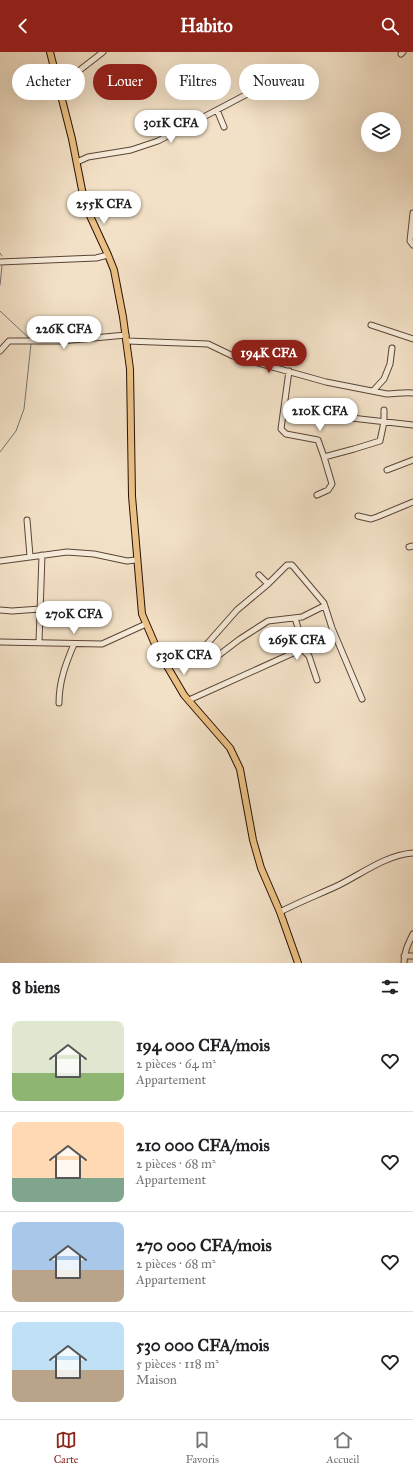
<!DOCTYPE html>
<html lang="fr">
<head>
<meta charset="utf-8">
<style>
  body { margin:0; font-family:"IM FELL Great Primer",serif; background:#f2f2f2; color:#202124; height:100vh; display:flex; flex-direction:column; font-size:15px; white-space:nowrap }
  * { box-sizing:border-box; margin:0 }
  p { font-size:13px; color:#757577 }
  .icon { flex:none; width:22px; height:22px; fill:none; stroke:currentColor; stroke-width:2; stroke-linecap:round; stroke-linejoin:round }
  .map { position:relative; height:911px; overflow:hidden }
  .side { display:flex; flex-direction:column; background:#fff; flex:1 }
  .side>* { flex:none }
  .guide { position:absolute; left:12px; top:12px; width:389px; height:36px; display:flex; gap:8px }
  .tools { position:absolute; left:361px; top:60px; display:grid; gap:8px }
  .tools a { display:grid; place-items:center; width:40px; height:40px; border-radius:50%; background:#fff; box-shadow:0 4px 16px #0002; font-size:20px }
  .price { position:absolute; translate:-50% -34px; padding:0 9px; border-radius:14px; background:#fff; color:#222; font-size:13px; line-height:26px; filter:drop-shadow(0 1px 2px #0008) }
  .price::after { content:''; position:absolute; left:50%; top:24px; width:12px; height:9px; margin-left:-6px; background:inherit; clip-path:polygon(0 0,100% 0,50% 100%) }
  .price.on { background:#8f2418; color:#fff }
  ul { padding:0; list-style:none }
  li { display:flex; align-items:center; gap:12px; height:100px; padding:0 12px }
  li+li { border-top:1px solid #e0e0e0 }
  li span { display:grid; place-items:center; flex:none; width:112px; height:80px; border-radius:8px; color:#555 }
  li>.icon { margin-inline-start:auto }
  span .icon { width:48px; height:48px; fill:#fffc; stroke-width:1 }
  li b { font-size:17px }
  h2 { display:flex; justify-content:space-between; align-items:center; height:48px; padding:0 12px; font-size:17px }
  .tag { padding:0 14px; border-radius:18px; background:#fff; box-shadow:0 4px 16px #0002; font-size:14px; line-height:36px }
  .tag.on { background:#8f2418; color:#fff }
  header { display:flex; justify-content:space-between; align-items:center; height:52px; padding:0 12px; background:#8f2418; color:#fff; font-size:18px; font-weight:800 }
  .menu { display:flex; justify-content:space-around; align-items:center; height:56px; border-top:1px solid #e0e0e0; background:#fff; font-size:11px; color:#757577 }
  .menu a { display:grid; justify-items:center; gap:2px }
  .menu .on { color:#8f2418 }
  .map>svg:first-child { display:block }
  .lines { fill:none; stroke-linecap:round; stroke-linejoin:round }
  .stream { stroke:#717676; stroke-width:1 }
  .minor-casing { stroke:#5a4536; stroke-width:7 }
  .major-casing { stroke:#271105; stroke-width:8 }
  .minor { stroke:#f7ecdb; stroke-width:5 }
  .major { stroke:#eac084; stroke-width:6 }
</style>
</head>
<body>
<header><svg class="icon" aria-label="back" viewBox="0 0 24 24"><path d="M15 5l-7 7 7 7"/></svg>Habito<svg class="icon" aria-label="search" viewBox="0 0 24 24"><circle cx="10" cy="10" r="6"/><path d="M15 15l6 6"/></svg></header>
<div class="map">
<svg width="413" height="911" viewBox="0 0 413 911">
  <rect width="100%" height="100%" fill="#f3e1c7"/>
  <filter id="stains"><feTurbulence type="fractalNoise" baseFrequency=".005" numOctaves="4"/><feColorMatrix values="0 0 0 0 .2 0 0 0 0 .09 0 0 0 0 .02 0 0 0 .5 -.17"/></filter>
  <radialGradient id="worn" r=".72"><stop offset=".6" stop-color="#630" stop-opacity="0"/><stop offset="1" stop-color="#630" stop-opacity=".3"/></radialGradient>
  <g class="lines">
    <!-- stream -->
    <path class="stream" d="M0,201l2,3
      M0,233l2,-19
      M0,259l30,28
      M0,400l16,-21 8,-22 7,-65"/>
    <!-- minor casing -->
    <g class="minor-casing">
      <path id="minor" d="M401,2l2,-2
        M58,32l18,-11 27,-21
        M217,58l7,17
        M77,110l11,-5 43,-7 27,-9 93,-49
        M413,161l-3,28 3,4
        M0,210l96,-4 12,-3
        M371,273l42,14
        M127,289l81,3 25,12 93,26 61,12c9,0 17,-2 26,-1
        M0,299l9,-10h52l65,-6
        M289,319l-8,58 5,5 32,6 6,17 8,27 -4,6 -11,5
        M373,339l11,-12 6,-15 2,-16
        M325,363l88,10
        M324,405l30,-8 26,-8 4,-19v-12
        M387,418l26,-10
        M358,464l13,3 6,-2 36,-15
        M27,468l3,36
        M409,495l4,-1
        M0,509l67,-9 27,2 33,7 9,-1
        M268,532l19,-19h5l32,38 8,25 30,71
        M0,558l12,1 28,-2
        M0,590l102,2 44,-20
        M39,590l3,-87
        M302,597l7,7 8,24
        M187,600l6,5 8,2 14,-1 25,-19 28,-18 34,-4 22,-11
        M165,610l17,-9 21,-6 4,-3 30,-34 31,-26 -9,-9
        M189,648l113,-51 1,-5 -8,-26
        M59,651c0,-22 7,-40 15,-59
        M280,860c19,-10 40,-18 59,-27 24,-12 47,-30 74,-32
        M404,904h9
        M404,911c0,-11 4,-19 9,-29"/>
    </g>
    <!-- major casing -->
    <g class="major-casing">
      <path id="major" d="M50,0l22,87 13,66 23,50 6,15 9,47 7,52 2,127 10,118 15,35 27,46 46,53 10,21 13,71 8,28 19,44 18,51"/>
    </g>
    <!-- minor -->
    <use href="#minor" class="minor"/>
    <!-- major -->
    <use href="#major" class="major"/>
  </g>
  <rect width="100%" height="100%" filter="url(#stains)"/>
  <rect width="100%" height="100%" fill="url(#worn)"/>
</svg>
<div class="tools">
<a><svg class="icon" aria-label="layers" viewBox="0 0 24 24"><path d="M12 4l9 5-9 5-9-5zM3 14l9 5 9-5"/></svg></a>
</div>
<b class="price" style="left:171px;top:92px">301K CFA</b>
<b class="price" style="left:104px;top:173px">255K CFA</b>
<b class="price" style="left:64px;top:298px">226K CFA</b>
<b class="price on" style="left:269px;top:322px">194K CFA</b>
<b class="price" style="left:320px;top:380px">210K CFA</b>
<b class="price" style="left:74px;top:583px">270K CFA</b>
<b class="price" style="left:297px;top:609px">269K CFA</b>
<b class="price" style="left:184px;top:624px">530K CFA</b>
<div class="guide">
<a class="tag">Acheter</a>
<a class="tag on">Louer</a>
<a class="tag">Filtres</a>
<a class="tag">Nouveau</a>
</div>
</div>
<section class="side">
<h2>8 biens<svg class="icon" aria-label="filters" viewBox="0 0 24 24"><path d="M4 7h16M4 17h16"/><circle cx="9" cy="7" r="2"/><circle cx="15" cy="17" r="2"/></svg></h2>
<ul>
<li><span style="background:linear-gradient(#dfe7d0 65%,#8fb573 0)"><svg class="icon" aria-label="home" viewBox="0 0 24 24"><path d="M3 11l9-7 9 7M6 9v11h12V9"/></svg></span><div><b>194 000 CFA/mois</b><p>2 pièces · 64 m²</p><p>Appartement</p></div><svg class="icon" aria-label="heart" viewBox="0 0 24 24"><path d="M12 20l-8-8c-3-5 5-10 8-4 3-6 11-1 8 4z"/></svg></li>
<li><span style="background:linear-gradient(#ffd9b3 70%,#7fa58c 0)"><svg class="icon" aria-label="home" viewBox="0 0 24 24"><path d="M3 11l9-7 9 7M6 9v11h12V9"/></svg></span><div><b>210 000 CFA/mois</b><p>2 pièces · 68 m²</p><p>Appartement</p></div><svg class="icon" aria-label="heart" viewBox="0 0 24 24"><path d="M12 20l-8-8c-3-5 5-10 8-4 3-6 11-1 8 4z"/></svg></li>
<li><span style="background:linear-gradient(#a9c7e8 60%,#b9a48a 0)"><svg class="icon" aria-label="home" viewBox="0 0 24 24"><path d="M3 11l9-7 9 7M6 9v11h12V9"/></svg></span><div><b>270 000 CFA/mois</b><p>2 pièces · 68 m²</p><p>Appartement</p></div><svg class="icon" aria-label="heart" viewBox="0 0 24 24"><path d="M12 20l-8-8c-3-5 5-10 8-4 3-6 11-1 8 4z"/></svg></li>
<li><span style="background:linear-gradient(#bfe0f5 60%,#b9a48a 0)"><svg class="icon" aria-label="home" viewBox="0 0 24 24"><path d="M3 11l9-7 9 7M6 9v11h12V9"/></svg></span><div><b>530 000 CFA/mois</b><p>5 pièces · 118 m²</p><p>Maison</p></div><svg class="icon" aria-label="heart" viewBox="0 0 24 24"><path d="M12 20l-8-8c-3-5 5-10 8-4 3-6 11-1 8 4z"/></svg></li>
</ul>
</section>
<nav class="menu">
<a class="on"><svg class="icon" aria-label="map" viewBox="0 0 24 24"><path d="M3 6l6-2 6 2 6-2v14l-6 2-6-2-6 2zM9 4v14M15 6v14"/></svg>Carte</a>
<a><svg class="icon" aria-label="saved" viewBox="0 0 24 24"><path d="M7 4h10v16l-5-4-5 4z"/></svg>Favoris</a>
<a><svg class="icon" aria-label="home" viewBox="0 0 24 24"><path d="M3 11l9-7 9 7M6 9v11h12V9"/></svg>Accueil</a>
</nav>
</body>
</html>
